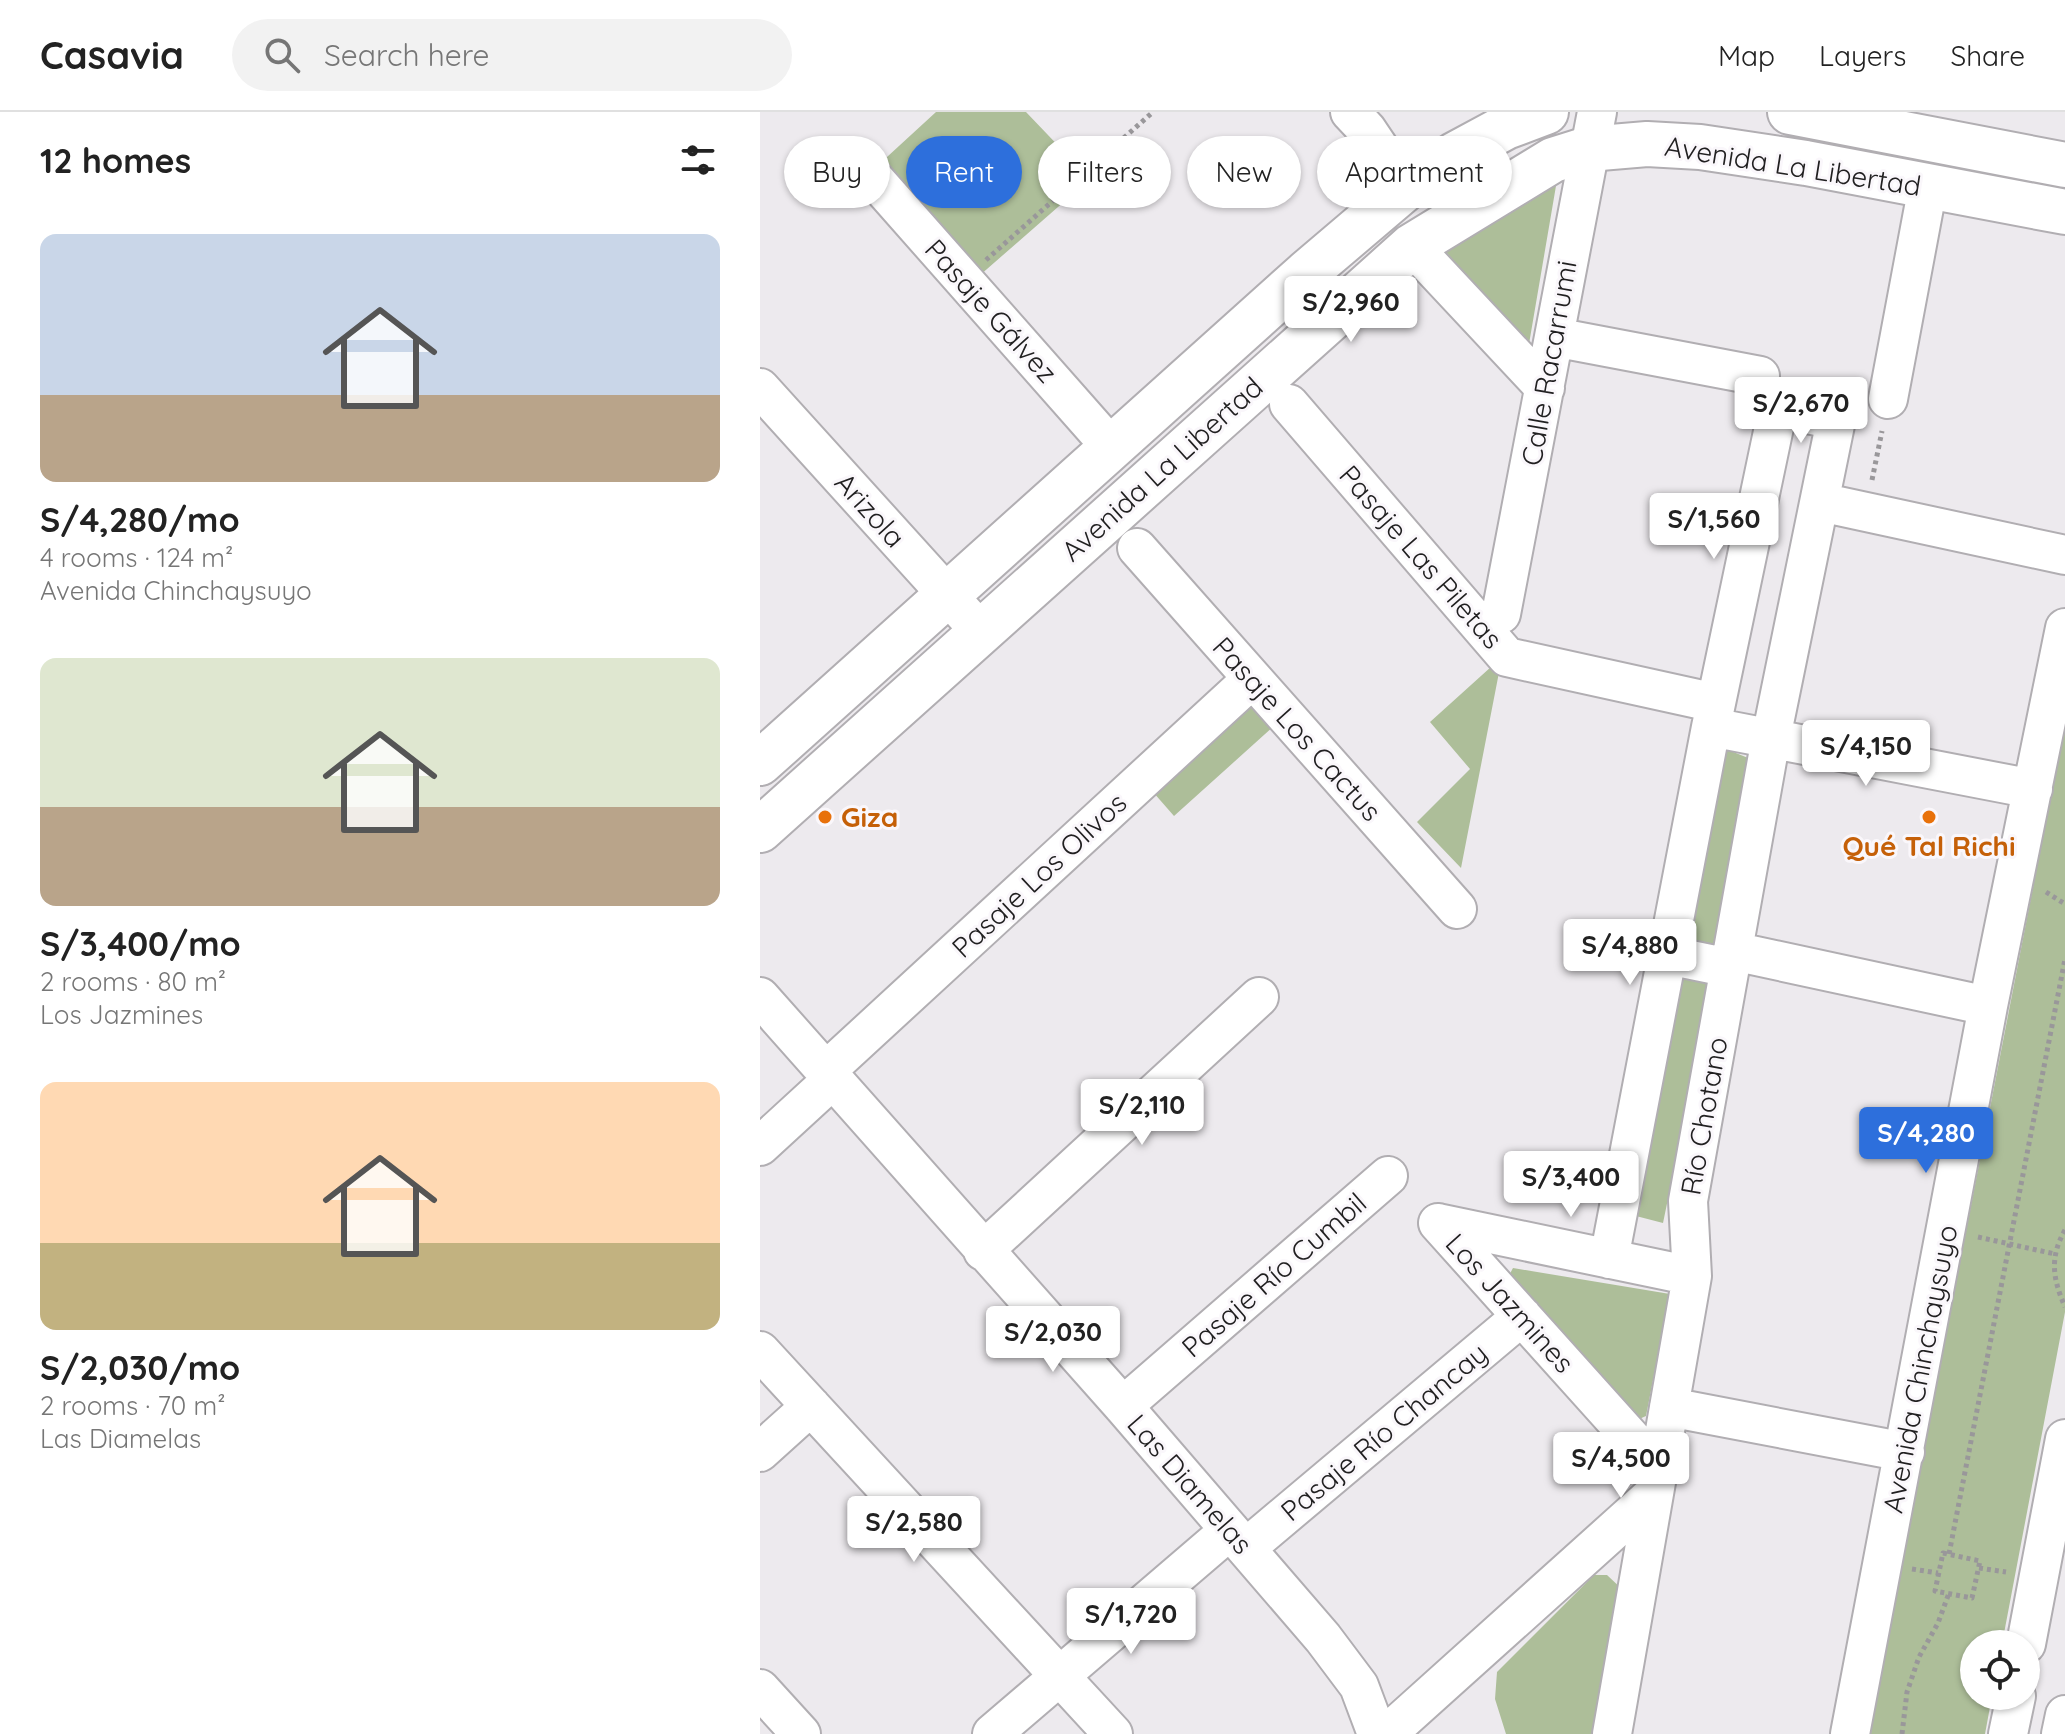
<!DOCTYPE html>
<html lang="en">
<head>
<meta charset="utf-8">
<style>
  body { margin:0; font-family:Quicksand,sans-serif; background:#f2f2f2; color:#222; height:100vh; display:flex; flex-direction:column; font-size:30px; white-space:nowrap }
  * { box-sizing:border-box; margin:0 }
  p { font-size:26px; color:#767676 }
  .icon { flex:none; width:44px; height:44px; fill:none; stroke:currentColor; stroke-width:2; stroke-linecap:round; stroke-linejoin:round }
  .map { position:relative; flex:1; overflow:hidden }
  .panel { display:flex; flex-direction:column; background:#fff; width:760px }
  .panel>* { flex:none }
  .hud { position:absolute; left:24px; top:24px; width:760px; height:72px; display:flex; gap:16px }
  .controls { position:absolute; left:1200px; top:1518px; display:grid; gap:16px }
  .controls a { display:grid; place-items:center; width:80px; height:80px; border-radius:50%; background:#fff; box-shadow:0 2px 6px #0004; font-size:40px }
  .price { position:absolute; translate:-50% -68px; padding:0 18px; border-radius:8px; background:#fff; color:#222; font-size:26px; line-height:52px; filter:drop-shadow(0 2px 4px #0008) }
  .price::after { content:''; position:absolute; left:50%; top:48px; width:24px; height:18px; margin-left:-12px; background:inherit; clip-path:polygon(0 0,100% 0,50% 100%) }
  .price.selected { background:#2d6fdc; color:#fff }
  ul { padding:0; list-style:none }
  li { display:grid; align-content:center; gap:16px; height:424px; padding:0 40px }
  li span { display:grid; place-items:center; height:248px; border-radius:16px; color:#555 }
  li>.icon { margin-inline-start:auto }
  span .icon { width:144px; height:144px; fill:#fffc; stroke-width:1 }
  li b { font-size:34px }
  h2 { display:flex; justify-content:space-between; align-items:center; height:96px; padding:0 40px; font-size:34px }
  .pill { padding:0 28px; border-radius:36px; background:#fff; box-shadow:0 2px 6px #0004; font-size:28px; line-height:72px }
  .pill.selected { background:#2d6fdc; color:#fff }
  header { display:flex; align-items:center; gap:48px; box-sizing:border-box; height:112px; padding:0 40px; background:#fff; border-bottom:2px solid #e0e0e0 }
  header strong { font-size:38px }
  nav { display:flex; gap:44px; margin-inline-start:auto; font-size:28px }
  .search { width:560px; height:72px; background:#f2f2f2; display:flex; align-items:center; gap:20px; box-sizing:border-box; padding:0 28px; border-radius:44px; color:#767676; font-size:30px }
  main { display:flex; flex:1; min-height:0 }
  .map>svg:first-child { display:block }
  .green { fill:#adbe99 }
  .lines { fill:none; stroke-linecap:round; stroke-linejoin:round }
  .minor-casing { stroke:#b1aeb2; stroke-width:42 }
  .major-casing { stroke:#b1aeb2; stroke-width:48 }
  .path { stroke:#99979a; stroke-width:5; stroke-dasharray:4 4; stroke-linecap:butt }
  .minor { stroke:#fff; stroke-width:38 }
  .major { stroke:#fff; stroke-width:44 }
  .food-dot { fill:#e8710a; stroke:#faf7fb; stroke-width:3 }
  .labels { text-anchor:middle; stroke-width:6; stroke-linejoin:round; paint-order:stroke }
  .street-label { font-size:28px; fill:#212021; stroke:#faf7fb }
  .food-label { font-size:28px; font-weight:bold; fill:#c56008; stroke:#faf7fb; text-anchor:start }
</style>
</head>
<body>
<header>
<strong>Casavia</strong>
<div class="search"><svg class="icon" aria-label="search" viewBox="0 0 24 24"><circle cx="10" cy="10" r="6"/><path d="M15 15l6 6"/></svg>Search here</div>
<nav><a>Map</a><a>Layers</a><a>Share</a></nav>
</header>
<main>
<section class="panel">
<h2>12 homes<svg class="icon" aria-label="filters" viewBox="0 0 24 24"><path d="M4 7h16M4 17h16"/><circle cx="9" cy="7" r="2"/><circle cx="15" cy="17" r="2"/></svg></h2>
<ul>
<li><span style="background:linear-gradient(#c9d6e8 65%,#b9a48a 0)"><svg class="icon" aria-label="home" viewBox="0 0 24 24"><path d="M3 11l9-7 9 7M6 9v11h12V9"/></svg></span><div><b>S/4,280/mo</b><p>4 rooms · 124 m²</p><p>Avenida Chinchaysuyo</p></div></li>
<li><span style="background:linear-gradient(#dfe7d0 60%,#b9a48a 0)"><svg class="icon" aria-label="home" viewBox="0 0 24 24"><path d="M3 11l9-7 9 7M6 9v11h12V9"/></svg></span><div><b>S/3,400/mo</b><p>2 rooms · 80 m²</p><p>Los Jazmines</p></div></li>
<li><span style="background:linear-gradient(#ffd9b3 65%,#c2b280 0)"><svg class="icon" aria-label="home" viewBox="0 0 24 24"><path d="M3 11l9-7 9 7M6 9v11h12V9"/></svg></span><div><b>S/2,030/mo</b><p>2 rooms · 70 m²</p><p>Las Diamelas</p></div></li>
</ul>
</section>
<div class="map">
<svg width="1305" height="1622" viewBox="0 0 1305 1622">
  <rect width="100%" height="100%" fill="#edeaee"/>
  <!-- green -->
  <path class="green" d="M176,0h90l64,67 -119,104 -96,-115z
    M797,68l-28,164 -85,-94z
    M742,545l-41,211 -44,-46 53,-53 -40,-47z
    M493,590l21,24 -100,90 -21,-24z
    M1305,611v589l-63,332h-28v52h18l-7,38h-117z
    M966,637l32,13 -95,461 -27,-7z
    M753,1156l157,26 -24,122 -16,7 -125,-140z
    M834,1463h13l17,16 -30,143h-88l-11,-35 2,-27z"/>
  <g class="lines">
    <!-- minor casing -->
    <g class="minor-casing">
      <path id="minor" d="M590,0l17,18 39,58
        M110,62l242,274
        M652,134l133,142
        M794,225l206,39
        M0,276l221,244
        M1128,287l40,-213
        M529,292l218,253 209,46
        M1060,390l245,53
        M377,436l320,361
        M741,502l96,-502
        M951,615l322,62
        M973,839l255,55
        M907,843l63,13
        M0,885l363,409 200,232 36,48 18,48
        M66,959l426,-392
        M0,1034l73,-67
        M678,1111l221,246
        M678,1111l254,53
        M223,1139l276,-254
        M849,1147l102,-532 67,-319 58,12 -65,318 -83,463 4,75 -80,458
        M0,1239l353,383
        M363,1294l265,-230
        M909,1295l236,45
        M0,1340l51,-46
        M486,1436l276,-232
        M1266,1532l39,-205
        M0,1577l41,45
        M232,1622l238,-204
        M627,1622l267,-240
        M1090,1622l138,-728 77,-378
        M1248,1622l8,-38
        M1301,1622l4,-19"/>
    </g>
    <!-- major casing -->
    <g class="major-casing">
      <path id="major" d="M1030,0l275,53
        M0,651l546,-490 100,-85 48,-33 52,-28 40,-15
        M0,718l652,-584 141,-86 35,-11 59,-5 53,3 106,16 259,49"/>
    </g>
    <!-- path -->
    <path class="path" d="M226,148l167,-148
      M1112,368l10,-49
      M1286,780l19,12
      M1305,1118c-16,28 -12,49 0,77
      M1218,1125l77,17
      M1183,1441l37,8 -8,37 -37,-7z
      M1189,1442l116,-595
      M1219,1456l27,4
      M1152,1457l26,4
      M1142,1622l5,-42 12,-35 19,-34 11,-30"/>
    <!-- minor -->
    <use href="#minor" class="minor"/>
    <!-- major -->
    <use href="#major" class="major"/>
  </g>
  <!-- markers -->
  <g class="food-dot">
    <circle cx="65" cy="705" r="8"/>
    <circle cx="1169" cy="705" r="8"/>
  </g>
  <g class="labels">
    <!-- street labels -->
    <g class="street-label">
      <text transform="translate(1033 54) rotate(9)" y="10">Avenida La Libertad</text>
      <text transform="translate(231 199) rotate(48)" y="10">Pasaje Gálvez</text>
      <text transform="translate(789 251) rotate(-80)" y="10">Calle Racarrumi</text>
      <text transform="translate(402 357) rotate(-42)" y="10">Avenida La Libertad</text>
      <text transform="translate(110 398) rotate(48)" y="10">Arizola</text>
      <text transform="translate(661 445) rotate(49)" y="10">Pasaje Las Piletas</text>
      <text transform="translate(537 617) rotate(48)" y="10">Pasaje Los Cactus</text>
      <text transform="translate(279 763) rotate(-43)" y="10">Pasaje Los Olivos</text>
      <text transform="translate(944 1004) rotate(-80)" y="10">Río Chotano</text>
      <text transform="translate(514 1163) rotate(-41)" y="10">Pasaje Río Cumbil</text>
      <text transform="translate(750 1191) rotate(48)" y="10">Los Jazmines</text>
      <text transform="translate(1160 1257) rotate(-79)" y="10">Avenida Chinchaysuyo</text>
      <text transform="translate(624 1320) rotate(-40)" y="10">Pasaje Río Chancay</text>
      <text transform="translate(430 1372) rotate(49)" y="10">Las Diamelas</text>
    </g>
    <!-- food labels -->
    <g class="food-label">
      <text x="81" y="715">Giza</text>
      <text x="1169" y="744" text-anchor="middle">Qué Tal Richi</text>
    </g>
  </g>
</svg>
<div class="controls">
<a><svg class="icon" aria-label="locate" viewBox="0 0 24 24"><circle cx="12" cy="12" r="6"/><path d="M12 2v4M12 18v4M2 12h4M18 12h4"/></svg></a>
</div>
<b class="price" style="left:591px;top:232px">S/2,960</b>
<b class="price" style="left:1041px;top:333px">S/2,670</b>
<b class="price" style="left:954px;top:449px">S/1,560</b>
<b class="price" style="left:1106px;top:676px">S/4,150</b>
<b class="price" style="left:870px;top:875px">S/4,880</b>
<b class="price" style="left:382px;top:1035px">S/2,110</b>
<b class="price selected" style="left:1166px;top:1063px">S/4,280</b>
<b class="price" style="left:811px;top:1107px">S/3,400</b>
<b class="price" style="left:293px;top:1262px">S/2,030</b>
<b class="price" style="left:861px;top:1388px">S/4,500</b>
<b class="price" style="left:154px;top:1452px">S/2,580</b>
<b class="price" style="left:371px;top:1544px">S/1,720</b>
<div class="hud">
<a class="pill">Buy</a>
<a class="pill selected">Rent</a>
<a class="pill">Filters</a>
<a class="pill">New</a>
<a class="pill">Apartment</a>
</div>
</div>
</main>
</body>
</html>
